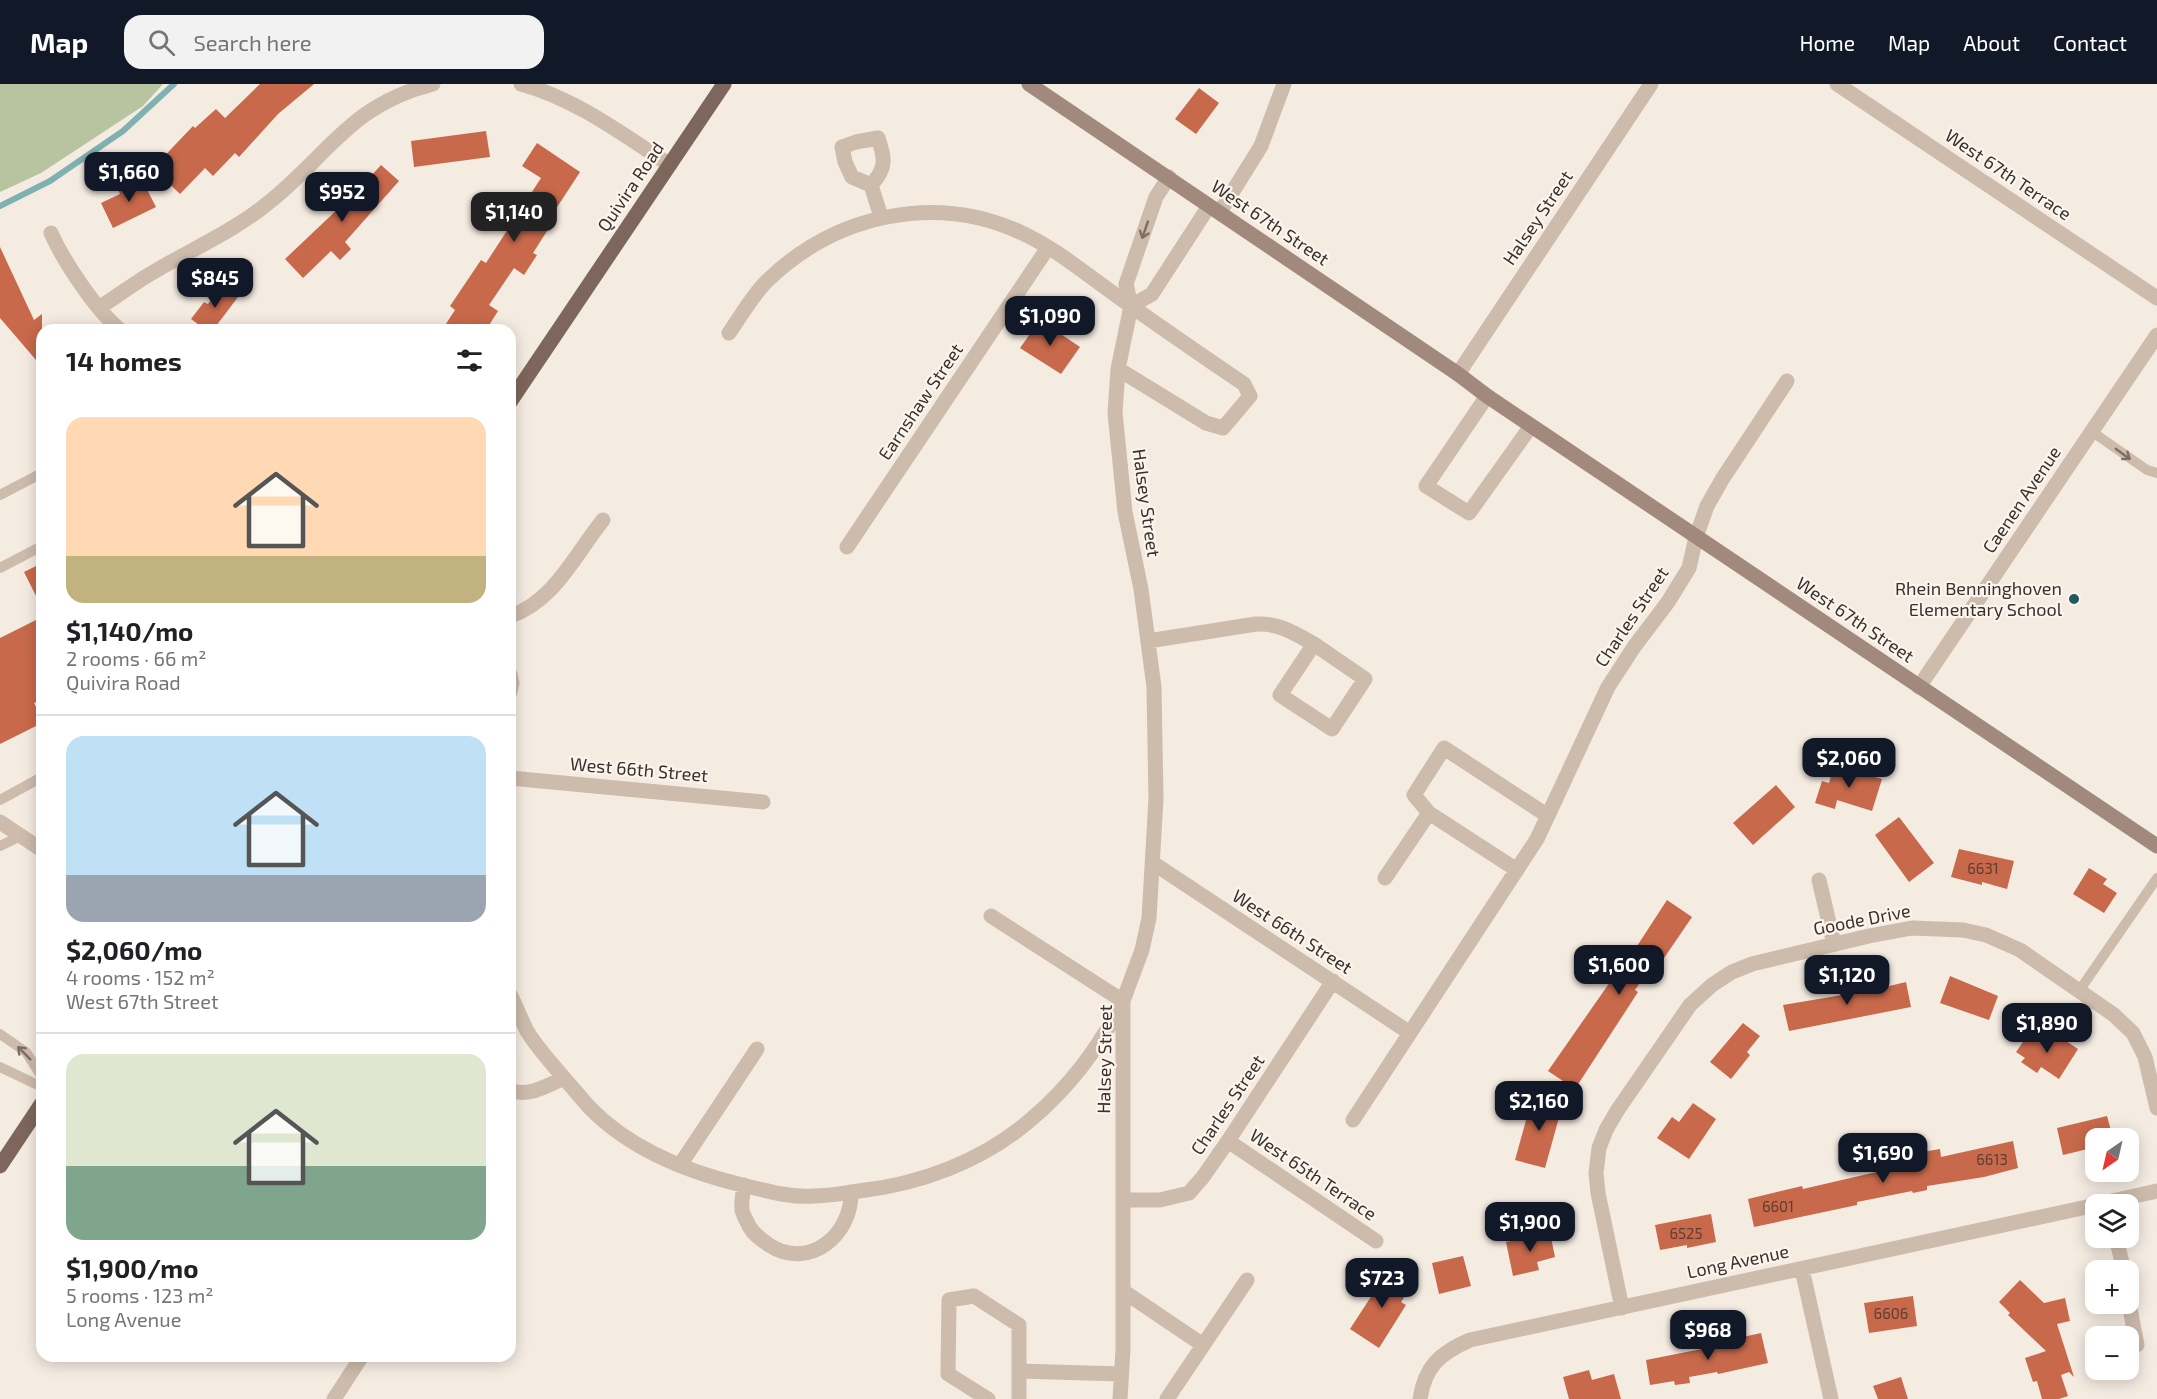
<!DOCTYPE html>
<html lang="en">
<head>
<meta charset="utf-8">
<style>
  body { margin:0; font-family:"Exo 2",sans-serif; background:#f2f2f2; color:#202124; height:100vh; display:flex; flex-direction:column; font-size:22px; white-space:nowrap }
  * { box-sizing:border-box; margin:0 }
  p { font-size:20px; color:#757577 }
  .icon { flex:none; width:33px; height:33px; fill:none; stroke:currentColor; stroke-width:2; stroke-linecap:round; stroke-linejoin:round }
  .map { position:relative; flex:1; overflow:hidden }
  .sheet { position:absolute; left:36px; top:240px; width:480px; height:1038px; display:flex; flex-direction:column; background:#fff; border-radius:18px; box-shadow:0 3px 15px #0003 }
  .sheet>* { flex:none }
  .needle { width:39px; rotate:214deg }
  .controls { position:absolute; left:2085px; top:1044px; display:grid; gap:12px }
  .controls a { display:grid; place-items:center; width:54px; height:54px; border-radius:12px; background:#fff; box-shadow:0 3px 15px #0003; font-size:30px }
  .price { position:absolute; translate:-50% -51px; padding:0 14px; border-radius:12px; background:#111827; color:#fff; font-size:20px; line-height:39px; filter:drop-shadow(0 2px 3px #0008) }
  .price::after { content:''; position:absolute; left:50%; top:36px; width:18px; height:14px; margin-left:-9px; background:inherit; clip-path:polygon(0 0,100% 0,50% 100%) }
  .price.active { background:#222; color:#fff }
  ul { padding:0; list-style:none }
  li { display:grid; align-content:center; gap:12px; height:318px; padding:0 30px }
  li+li { border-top:2px solid #e0e0e0 }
  li span { display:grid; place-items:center; height:186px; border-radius:18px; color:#555 }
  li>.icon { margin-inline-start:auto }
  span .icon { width:108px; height:108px; fill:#fffc; stroke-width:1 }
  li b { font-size:26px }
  h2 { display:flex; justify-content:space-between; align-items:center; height:72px; padding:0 30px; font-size:26px }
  header { display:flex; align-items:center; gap:36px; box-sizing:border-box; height:84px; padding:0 30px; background:#111827; color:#fff }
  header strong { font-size:28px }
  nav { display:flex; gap:33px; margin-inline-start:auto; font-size:21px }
  .search { width:420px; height:54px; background:#f2f2f2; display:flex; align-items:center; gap:15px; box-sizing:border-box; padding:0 21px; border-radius:18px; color:#757577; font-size:22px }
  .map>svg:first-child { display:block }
  .green { fill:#b8c4a0 }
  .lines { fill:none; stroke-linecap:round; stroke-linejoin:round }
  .stream { stroke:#7fb0b2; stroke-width:6 }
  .building { fill:#c8694b }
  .lane { stroke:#cdbbac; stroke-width:10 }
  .street { stroke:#cdbbac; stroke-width:15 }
  .secondary { stroke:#a18a7d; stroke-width:15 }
  .primary { stroke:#7d675c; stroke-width:15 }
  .oneway { stroke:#7d6f65 }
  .poi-dot { fill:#1f5a5e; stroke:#fbf5ee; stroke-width:2 }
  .labels { text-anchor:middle; stroke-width:4.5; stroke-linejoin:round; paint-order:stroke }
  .number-label { font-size:15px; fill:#5e3e33 }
  .street-label { font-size:18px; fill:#3b302b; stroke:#fbf5ee }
  .poi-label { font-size:18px; fill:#3b302b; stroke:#fbf5ee; text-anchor:end }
</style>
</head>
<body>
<header>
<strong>Map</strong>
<div class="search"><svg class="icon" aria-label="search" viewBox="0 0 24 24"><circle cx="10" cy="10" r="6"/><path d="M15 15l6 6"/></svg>Search here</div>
<nav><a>Home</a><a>Map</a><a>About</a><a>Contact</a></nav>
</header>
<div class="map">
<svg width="2157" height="1315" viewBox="0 0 2157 1315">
  <rect width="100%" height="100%" fill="#f4ebe1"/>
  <!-- green -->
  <path class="green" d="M0,0h163l-20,22 -102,67 -41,19z"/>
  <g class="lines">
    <!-- stream -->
    <path class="stream" d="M0,122l50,-25 73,-50 51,-47"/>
  </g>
  <!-- building -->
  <path class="building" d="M260,0h54l-36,30 -39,43 -4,-4 -22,23 -8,-8 -25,26 -27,-26 40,-42 2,2 21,-19 9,9z
    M1199,4l20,15 -23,31 -21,-15z
    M486,47l4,26 -76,10 -3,-26z
    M537,59l43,29 -30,46 4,2 -21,33 4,2 -13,20 -10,-7 -25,37 9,6 -12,19h-44l13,-20 -5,-4 31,-46 5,3 55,-85 -19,-12z
    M381,81l18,16 -54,61 6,7 -11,11 -9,-9 -28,27 -18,-19 57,-54 -1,-1 16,-17 2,2z
    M141,94l15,29 -43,21 -12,-25 19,-9 -2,-5z
    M0,163l34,73 8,-6v53l-42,-49z
    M222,201l16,12 -25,33h-7l-15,-11 13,-17 4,2z
    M1040,236l40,27 -19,27 -41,-26z
    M42,479v45l-18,-36z
    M42,533v83l-8,3 8,15v5l-42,21v-106z
    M1834,681l48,14 -10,32 -35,-11 -2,9 -20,-6 7,-22 7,2z
    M1776,701l19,22 -42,38 -20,-22z
    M1899,733l35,46 -25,19 -34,-47z
    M1959,765l55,12 -7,28 -25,-7v3l-31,-8z
    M2089,784l18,11 -4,5 14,9 -13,20 -31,-19z
    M1667,816l25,17 -32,47 -5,-4 -20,30 3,2 -63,97 -27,-18 76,-109 2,1z
    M1950,892l48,20 -9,24 -49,-17z
    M1906,898l5,25 -122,24 -6,-26 71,-12 -1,-3 31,-6 1,3z
    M1743,939l17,13 -13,16 3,3 -19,24 -21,-17z
    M2032,945l20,13 5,-7 21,14 -19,30 -18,-12 -4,6 -16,-11 4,-4 -9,-6z
    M1533,1011l30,8 -18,65 -30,-8z
    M1693,1019l23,16 -27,40 -32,-21 15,-21 7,5z
    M2107,1032l6,22h-17v9l-33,8 -6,-27z
    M2013,1057l5,27 -34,9 -57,9v4l-14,3 -1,-2 -55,11v3l-103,22 -6,-28 54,-13 1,3 121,-28 -2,-9 18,-3 1,8z
    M1711,1130l5,28 -29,6v-3l-27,5 -5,-25z
    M1550,1149l5,24 -18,5 2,8 -26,6 -7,-34z
    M1463,1172l8,30 -32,8 -7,-31z
    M1389,1185l24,15 -12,18 5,3 -27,43 -29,-19z
    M2020,1196l24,23 21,-5 5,23 -13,3 17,53 -5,-5 -8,3 7,21 -9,3h-17l-5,-18 -4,1 -8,-24 21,-7 -38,-36 2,-2 -11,-11z
    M1913,1212l4,30 -48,7 -5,-30z
    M1761,1249l7,30 -50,11 -1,-2 -28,5 1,6 -15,2 -1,-4 -24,4 -4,-25 66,-13 -1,-3z
    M1589,1286l3,10 22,-6 7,25h-52l-6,-22z
    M1901,1293l7,22h-30l-5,-13z"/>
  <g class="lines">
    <!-- lane -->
    <path class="lane" d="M2091,347l56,39 10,3
      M0,411l42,-22
      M0,484l42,-22
      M0,716l42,-23
      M0,762l21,-10
      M2079,907l78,-113
      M0,950l26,18 16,25
      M0,983l42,20"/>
    <!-- street -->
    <path class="street" d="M521,0c55,15 101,50 149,81
      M1837,0l320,214
      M871,101c16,-17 14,-27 7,-47l-22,4 -14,5 3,15 7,15 19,8 10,32
      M1220,128l41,-66 23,-62
      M51,149c13,29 45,77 69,97
      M1131,222l21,-12 57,-88
      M100,223c19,-12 37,-26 57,-37 39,-23 81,-41 116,-71 58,-48 80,-95 160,-115
      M729,249c12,-17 23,-37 37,-51 68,-67 169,-90 256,-49 33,15 65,42 95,63 42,30 84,59 127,88l6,12 -27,32 -17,-5 -88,-54
      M1458,290l193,-290
      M1487,312l-61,90 43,27 62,-87
      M847,463l200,-298
      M510,532c44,-14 66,-63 93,-96
      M1148,557l108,-17c23,-1 38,9 58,20l-34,51 52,34 33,-50 -51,-35
      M510,590l2,9 -2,9
      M1919,603l238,-352
      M510,694l253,24
      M1429,729l-15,-18 30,-47 104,68
      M0,738l42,28
      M1153,779l257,170
      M1385,794l44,-65 88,57
      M1819,796l15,64
      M510,910c6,12 11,25 17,37 10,17 24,31 36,46 9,10 18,21 27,31 40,41 98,64 152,77 23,5 47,13 72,11 15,0 30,-3 45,-5 61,-7 121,-29 169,-69 42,-35 70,-73 95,-121l-132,-85
      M510,1006c17,8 39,-5 54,-12
      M1353,1036l184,-281 71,-152 26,-40 34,-45 21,-34 7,-31 11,-31 16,-28 64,-97
      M1228,1057l148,100
      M680,1081l77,-116
      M744,1101c-1,8 -3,16 -2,24 0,5 5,12 7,17 5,9 12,13 20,19 40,26 83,-10 82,-53
      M1123,1116h37l29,-7 14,-16 25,-36 105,-160
      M2098,1120l59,-13
      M2116,1154l8,32
      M1802,1185l29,130
      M1123,1207l80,54
      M2128,1214l9,47
      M1622,1224l-24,-115 -2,-20 3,-25 7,-18 11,-19 73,-106 22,-20 20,-13 20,-8 117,-28 43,-8 51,2 23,5 34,15 94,65 19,18 12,24 12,51
      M1019,1287l102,3
      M334,1315l28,-43
      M988,1315l-40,-25 1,-74 25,-4 45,29v74
      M1120,1315l3,-49v-349l19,-51 7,-32 7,-119 -2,-112 -13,-98 -16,-77 -10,-99 3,-44 13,-63 -5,-22 30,-87 13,-20
      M1167,1315l80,-119
      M1420,1315c5,-33 20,-46 50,-59l626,-135"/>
    <!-- secondary -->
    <path class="secondary" d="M1029,0l429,290 29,22 670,450"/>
    <!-- primary -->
    <path class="primary" d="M510,318l214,-318
      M0,1082l42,-63"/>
  </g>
  <!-- one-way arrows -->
  <defs><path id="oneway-shaft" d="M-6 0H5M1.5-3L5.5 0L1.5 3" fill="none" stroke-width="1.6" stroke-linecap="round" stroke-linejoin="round" transform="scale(1.5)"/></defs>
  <g class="oneway">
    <use href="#oneway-shaft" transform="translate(1145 146) rotate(109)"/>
    <use href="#oneway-shaft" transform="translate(2123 370) rotate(36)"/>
    <use href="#oneway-shaft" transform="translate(24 969) rotate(-135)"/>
  </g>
  <!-- markers -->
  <circle class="poi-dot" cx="2074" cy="515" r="6"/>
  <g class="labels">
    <!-- number labels -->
    <g class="number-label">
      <text x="1983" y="790">6631</text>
      <text x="1992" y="1081">6613</text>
      <text x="1778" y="1128">6601</text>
      <text x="1686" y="1155">6525</text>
      <text x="1891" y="1235">6606</text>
    </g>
    <!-- street labels -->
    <g class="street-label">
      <text transform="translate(2008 91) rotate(34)" y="6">West 67th Terrace</text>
      <text transform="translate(631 103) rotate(-56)" y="6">Quivira Road</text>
      <text transform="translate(1538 134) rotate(-56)" y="6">Halsey Street</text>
      <text transform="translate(1270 139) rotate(34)" y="6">West 67th Street</text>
      <text transform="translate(921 318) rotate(-56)" y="6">Earnshaw Street</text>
      <text transform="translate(2022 416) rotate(-56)" y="6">Caenen Avenue</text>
      <text transform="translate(1146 419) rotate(82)" y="6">Halsey Street</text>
      <text transform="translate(1632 533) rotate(-56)" y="6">Charles Street</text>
      <text transform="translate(1855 536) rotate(34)" y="6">West 67th Street</text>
      <text transform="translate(639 686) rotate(5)" y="6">West 66th Street</text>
      <text transform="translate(1862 836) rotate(-11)" y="6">Goode Drive</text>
      <text transform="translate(1292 848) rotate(33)" y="6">West 66th Street</text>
      <text transform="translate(1105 975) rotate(-89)" y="6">Halsey Street</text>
      <text transform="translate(1228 1021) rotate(-56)" y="6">Charles Street</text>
      <text transform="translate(1313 1091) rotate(34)" y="6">West 65th Terrace</text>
      <text transform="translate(1738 1178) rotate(-12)" y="6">Long Avenue</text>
    </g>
    <!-- poi labels -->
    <g class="poi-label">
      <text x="2062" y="511">Rhein Benninghoven<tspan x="2062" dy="21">Elementary School</tspan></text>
    </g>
  </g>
</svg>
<div class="controls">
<a><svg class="needle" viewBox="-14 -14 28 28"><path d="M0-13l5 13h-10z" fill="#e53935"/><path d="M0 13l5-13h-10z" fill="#757577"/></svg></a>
<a><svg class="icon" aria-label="layers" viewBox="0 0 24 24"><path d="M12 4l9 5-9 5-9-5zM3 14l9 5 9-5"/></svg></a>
<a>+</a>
<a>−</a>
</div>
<b class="price" style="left:129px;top:119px">$1,660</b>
<b class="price" style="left:342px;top:139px">$952</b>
<b class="price active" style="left:514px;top:159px">$1,140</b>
<b class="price" style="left:215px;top:225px">$845</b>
<b class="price" style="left:1050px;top:263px">$1,090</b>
<b class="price" style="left:1849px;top:705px">$2,060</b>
<b class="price" style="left:1619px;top:912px">$1,600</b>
<b class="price" style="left:1847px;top:922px">$1,120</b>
<b class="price" style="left:2047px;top:970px">$1,890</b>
<b class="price" style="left:1539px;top:1048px">$2,160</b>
<b class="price" style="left:1883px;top:1100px">$1,690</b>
<b class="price" style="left:1530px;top:1169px">$1,900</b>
<b class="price" style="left:1382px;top:1225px">$723</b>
<b class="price" style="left:1708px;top:1277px">$968</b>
<section class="sheet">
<h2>14 homes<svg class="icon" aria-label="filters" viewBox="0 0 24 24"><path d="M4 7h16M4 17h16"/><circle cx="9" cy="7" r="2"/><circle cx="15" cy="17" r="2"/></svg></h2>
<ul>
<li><span style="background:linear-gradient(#ffd9b3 75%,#c2b280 0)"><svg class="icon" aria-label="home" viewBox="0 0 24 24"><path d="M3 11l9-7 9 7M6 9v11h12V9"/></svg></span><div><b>$1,140/mo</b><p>2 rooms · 66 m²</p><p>Quivira Road</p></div></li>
<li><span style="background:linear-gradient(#bfe0f5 75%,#9aa5b1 0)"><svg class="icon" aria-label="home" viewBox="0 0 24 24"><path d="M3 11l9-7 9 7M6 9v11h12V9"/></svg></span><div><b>$2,060/mo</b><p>4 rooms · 152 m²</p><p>West 67th Street</p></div></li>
<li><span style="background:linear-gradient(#dfe7d0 60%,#7fa58c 0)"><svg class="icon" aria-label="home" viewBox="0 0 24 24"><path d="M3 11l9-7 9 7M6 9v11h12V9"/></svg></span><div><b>$1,900/mo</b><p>5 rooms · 123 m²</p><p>Long Avenue</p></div></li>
</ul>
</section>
</div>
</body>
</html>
